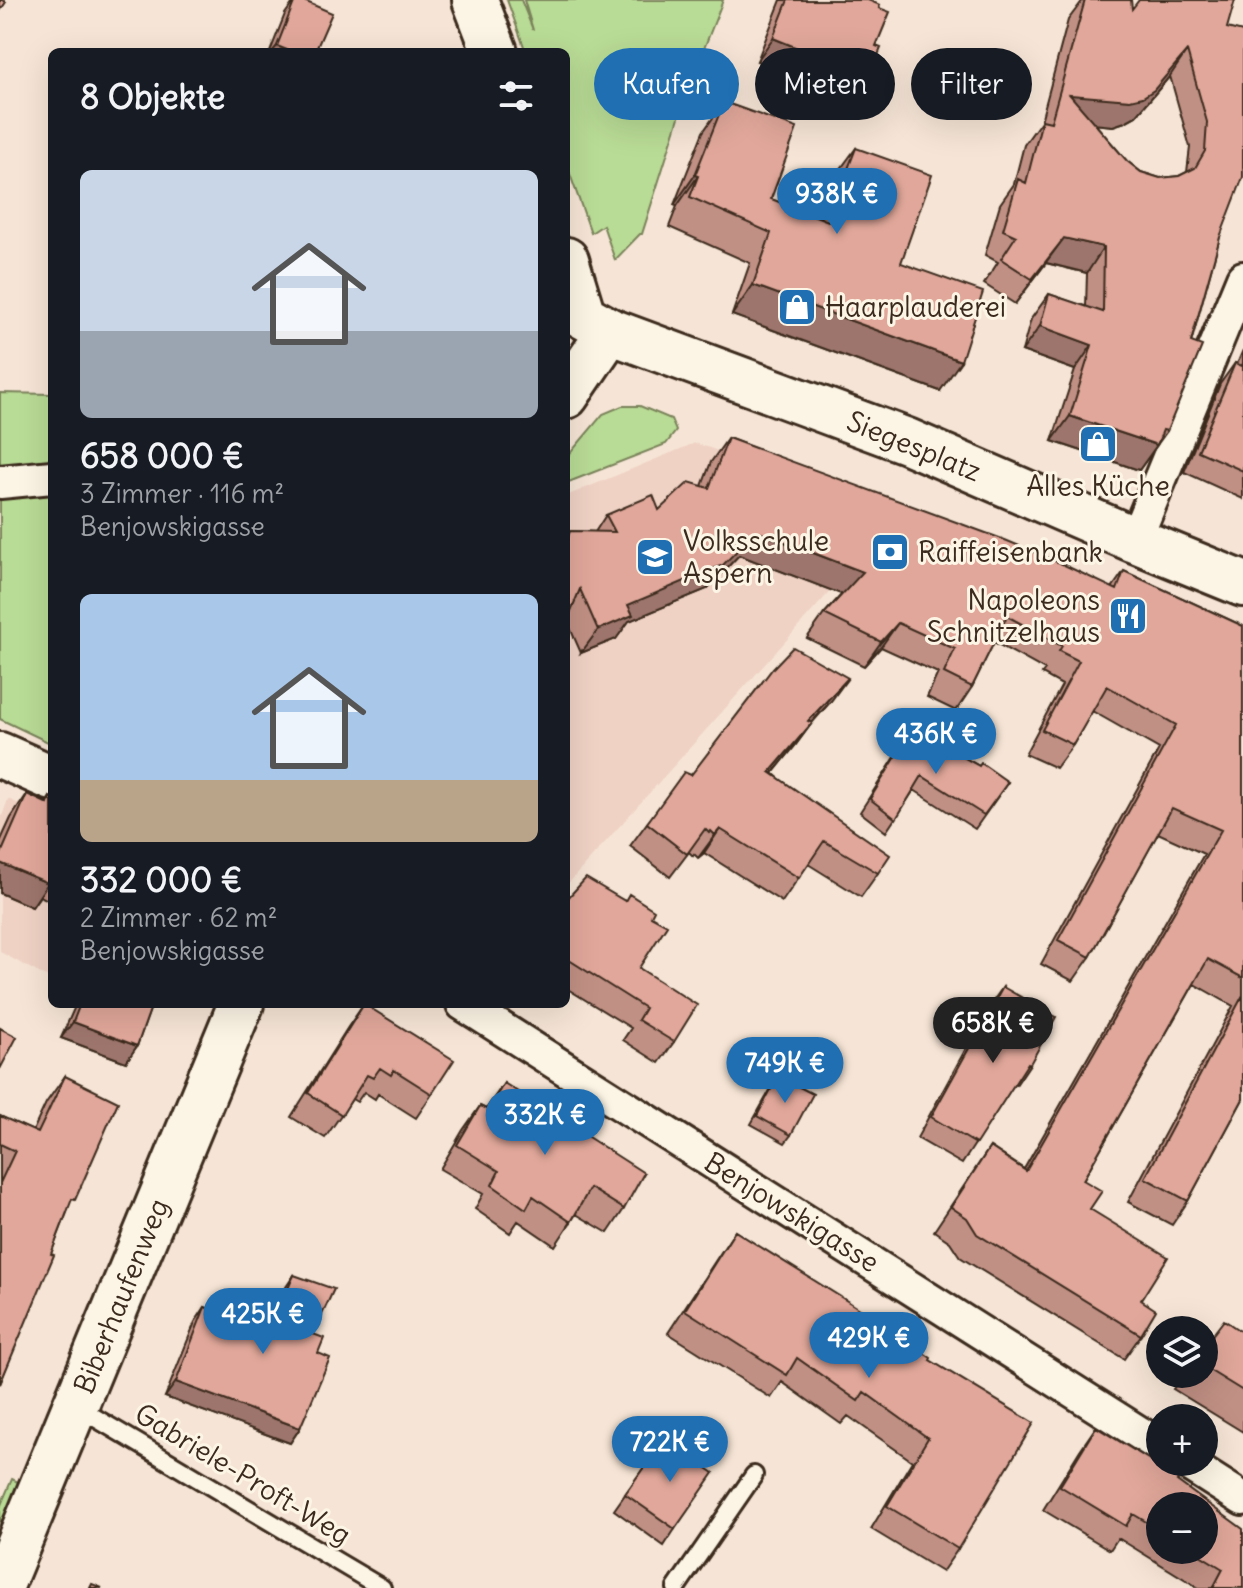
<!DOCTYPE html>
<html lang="de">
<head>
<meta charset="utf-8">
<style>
  body { margin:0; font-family:Delius,sans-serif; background:#20242c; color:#f1f3f6; height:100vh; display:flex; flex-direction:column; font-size:30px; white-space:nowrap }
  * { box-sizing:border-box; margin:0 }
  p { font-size:26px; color:#9ea1a6 }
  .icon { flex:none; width:44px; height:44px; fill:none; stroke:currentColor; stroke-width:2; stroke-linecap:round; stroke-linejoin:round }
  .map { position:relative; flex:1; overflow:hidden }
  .side { position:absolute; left:48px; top:48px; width:522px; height:960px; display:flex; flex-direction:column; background:#171b24; border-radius:12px; box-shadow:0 8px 32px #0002 }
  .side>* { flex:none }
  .hud { position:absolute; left:594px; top:48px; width:528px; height:72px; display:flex; gap:16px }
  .tools { position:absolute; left:1146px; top:1316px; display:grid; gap:16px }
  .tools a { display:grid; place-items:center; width:72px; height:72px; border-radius:50%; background:#171b24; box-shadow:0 8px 32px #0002; font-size:40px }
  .price { position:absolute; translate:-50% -68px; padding:0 18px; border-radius:28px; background:#1f6fb2; color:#fff; font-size:26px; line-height:52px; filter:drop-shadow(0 2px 4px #0008) }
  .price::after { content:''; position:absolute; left:50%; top:48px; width:24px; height:18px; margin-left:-12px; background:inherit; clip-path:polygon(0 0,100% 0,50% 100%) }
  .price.on { background:#222; color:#fff }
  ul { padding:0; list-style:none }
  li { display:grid; align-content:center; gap:16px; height:424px; padding:0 32px }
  li span { display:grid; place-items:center; height:248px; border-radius:12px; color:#555 }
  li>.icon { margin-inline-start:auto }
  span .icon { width:144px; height:144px; fill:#fffc; stroke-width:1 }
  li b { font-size:34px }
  h2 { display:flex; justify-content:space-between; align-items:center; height:96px; padding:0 32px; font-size:34px }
  .tag { padding:0 28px; border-radius:36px; background:#171b24; box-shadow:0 8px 32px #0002; font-size:28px; line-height:72px }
  .tag.on { background:#1f6fb2; color:#fff }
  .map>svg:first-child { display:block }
  .built { fill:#efd2c4 }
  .green { fill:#b8db95; stroke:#7a825a; stroke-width:2 }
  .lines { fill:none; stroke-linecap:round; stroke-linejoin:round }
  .lane-casing { stroke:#3b2a1e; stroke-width:22 }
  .street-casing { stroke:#3b2a1e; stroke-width:38 }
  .secondary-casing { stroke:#3b2a1e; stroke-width:50 }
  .primary-casing { stroke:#3b2a1e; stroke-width:50 }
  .lane { stroke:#fcf5e5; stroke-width:16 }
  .street { stroke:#fcf5e5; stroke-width:32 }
  .secondary { stroke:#fcf5e5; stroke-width:44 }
  .primary { stroke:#fcf5e5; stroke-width:44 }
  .wall { fill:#c19084; stroke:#3b2a1e; stroke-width:2; fill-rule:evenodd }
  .shaded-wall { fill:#9d756c; stroke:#3b2a1e; stroke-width:2 }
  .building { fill:#e0a79a; stroke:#3b2a1e; stroke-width:2; fill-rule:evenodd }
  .labels { text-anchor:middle; stroke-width:6; stroke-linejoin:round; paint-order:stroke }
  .poi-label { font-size:28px; fill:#3b2a1e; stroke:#fcf5e5; text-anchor:start }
  .street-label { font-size:28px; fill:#3b2a1e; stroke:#fcf5e5 }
</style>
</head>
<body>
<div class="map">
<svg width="1243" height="1588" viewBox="0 0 1243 1588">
  <rect width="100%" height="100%" fill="#f6e5d6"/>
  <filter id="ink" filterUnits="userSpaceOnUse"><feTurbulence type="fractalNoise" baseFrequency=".0125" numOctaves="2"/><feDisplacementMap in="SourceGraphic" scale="16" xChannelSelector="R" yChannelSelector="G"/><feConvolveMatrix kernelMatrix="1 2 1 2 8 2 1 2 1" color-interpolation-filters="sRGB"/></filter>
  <g filter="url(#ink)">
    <!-- built -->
    <path class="built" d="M695,443l177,60 -37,83 -269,300v-390z
      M8,799l44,19v162l-52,-28v-130z"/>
    <!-- green -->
    <path class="green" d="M507,0h14l12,30 -9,-30h199l-36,92 -45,142h-2l-25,26 -12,-35 -12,8 -25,-70v-111h-40z
      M0,393l52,1v350l-52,-25z
      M622,406h18l31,13 5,12 -10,13 -100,39v-25l37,-44z
      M12,1479l8,4 -20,49v-25z"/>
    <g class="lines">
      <!-- lane casing -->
      <g class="lane-casing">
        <path id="lane" d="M77,1407l305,181
          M676,1588l78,-113"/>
      </g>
      <!-- street casing -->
      <g class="street-casing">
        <path id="street" d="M0,482l52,-5
          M1135,540l108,-262
          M463,1004l697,442
          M1185,1462l58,37"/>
      </g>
      <!-- secondary casing -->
      <g class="secondary-casing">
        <path id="secondary" d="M566,396l44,-65
          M0,755l52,23
          M0,1588l241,-584"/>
      </g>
      <!-- primary casing -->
      <g class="primary-casing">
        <path id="primary" d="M475,0l20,52
          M566,260l17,56 27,15 297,110 228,99 108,44"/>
      </g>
      <!-- lane -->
      <use href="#lane" class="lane"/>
      <!-- street -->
      <use href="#street" class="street"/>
      <!-- secondary -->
      <use href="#secondary" class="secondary"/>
      <!-- primary -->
      <use href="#primary" class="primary"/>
    </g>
    <!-- wall -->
    <path class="wall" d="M295,0h7l13,52h-45l15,-38z
      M781,0h87l11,8 -3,38 -9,36 -17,24 -71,-28 3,-7 -25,-10z
      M1083,0l144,28 -7,209 -53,194 -28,39 -87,-29 23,-71 -53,-19 9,-32 18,-25 37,13 1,-34 -41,-10 -31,41 -31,-20 14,-22 -13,-7 15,-51 14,-20 10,-39 17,-24 27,-101zM1170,76l20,71 -3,25 -8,4 -19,2 -19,-6 -14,-11 -32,-37 18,2 12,-4 11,-6z
      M724,102l47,97 49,19 14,-40 22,-30 45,115 39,128 -208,-76 18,-52 -81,-36 8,-21 -3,-1 29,-73z
      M1243,350v149l-59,-27 36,-88 15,-21 2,1z
      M728,438l384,150 12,-17 119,55v473l-55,102 -16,24 -44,-23 105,-196 -39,-22 -111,196 7,29 51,91v35l-17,24 -164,-102 -10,-15 -16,-11 56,-84 34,22 180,-315 -46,-21 -68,124 -17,24 -32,-17 118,-215 -67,-38 -19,34 -17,23 -31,-14 37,-69 -20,-11 3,-4 -51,-28 -22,45 -16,24 -29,-14 11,-24 -57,-26 -17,19 -57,-28 17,-24 18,-20 -103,-39 -32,34 -78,32 -13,18 -35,14 -14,-32 -1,2v-86l4,-6 25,1 11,-17 53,-5 43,-24 9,-24z
      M831,701l-19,22 -17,23 -22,27 105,100 -17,24 -53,-33 -26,38 -78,-49 -6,5 -4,-4 -1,2 -4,-4 -19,25 -40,-31 17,-23 44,-48z
      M913,729l95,53 -33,47 -61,-39 -28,42 -26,-20z
      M27,794l19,9 4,-6 2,1v104l-12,-6 -8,11 -32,-14v-51l11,-24z
      M566,900l85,16 -12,52 35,74 -15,21 -36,-23 8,-12 -65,-40z
      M1003,987l27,77 -14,21 -2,-1 -52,80 -45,-26 71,-130z
      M76,1004h76l-15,42 -11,16 -65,-24z
      M364,1004l68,90 -16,24 -38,-24 -3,5 -11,-7 -7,10 -5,-3 -27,39 -34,-21 57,-90z
      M65,1076l3,134 -68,174v-268l33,15 13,-28z
      M778,1076l13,59 -6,8 -34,-19z
      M504,1083l120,126 -16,24 -32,-19 -21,32 -37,-25 -8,12 -35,-24 8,-15 -43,-25 23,-39 17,-24 6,3z
      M735,1231l195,129 28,189 -16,23 -71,-43 41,-68 -64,-45 -7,8 -59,-42 -11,16 -103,-65z
      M294,1275l19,59 5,19 -18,75 -10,15 -125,-46 30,-75 10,-15 60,24 19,-41z
      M1243,1333v99l-70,-43 11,-15h20v-28z
      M1096,1427l81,54 66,107h-44l-81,-50 -8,12 -67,-40 37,-60zM1160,1506l44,44h-44z
      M664,1439l11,90 -11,17 -50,-36z"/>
    <!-- shaded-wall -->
    <path class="shaded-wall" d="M773,38l25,10 -16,23 -25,-10z
      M277,46l15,6h-20z
      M1187,51l-17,25 -34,40 -11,6 -12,4 -61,-6 18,-25z
      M796,54l71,28 -17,24 -71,-28z
      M695,175l3,1 -21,30 -3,-1z
      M1064,238l40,9 -17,26 -41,-10 -31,41z
      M753,285l208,76 -21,30 -208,-76z
      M1040,326l52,19 -17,25 -53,-19z
      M1070,416l87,29 -18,25 -87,-29z
      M756,531l107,41 -17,24 -107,-41 -32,34 -78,32 -13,18 -35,14 17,-23 30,-25z
      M898,623l-17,24 -17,19 17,-24z
      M848,678l-17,23 -39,43 16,-23z
      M812,723l-17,23 -41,50 16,-24z
      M720,829l-16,24 -6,5 17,-23z
      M0,863l48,20 -16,24 -32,-14z
      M73,1022l64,24 -11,16 -65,-24z
      M176,1382l124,46 -10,15 -125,-46z"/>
    <!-- building -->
    <path class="building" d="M0,0h3l3,2 -6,9z
      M295,0h7l30,13 -17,39h-23l-15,-6z
      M788,0h80l12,5 -1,3 11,4 -14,34 5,2 -14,34 -71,-28 2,-6 -25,-10z
      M1085,0h46l1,9 7,-9h96l-8,28 16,4v145l-23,60 -29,105 11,4 -35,85 -4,-1 -6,15 -87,-29 22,-71 -52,-19 9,-32 54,18 1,-65 -40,-9 -32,41 -31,-20 15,-23 -13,-6 15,-51 8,4 16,-63 9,2zM1187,51l20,71 -2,29 -10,17 -16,8 -19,2 -19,-6 -14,-11 -57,-66 60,5 13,-3 11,-7z
      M724,102l73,26 -26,71 57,22 28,-73 76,27 -31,88 82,29 -22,69 -208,-76 18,-52 -81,-36 8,-21 -3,-1z
      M1235,363l7,3 1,-3v108l-45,-20z
      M728,438l277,102 55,23 57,27 7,-19 119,55v352l-35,-19 -125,221 19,11 -12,18 78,48 -27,43 15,10 -15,25 -164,-101 -10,-16 -16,-11 39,-60 36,24 195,-341 -49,-22 -82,149 -32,-17 118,-215 -69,-39 -34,59 -31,-15 37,-69 -20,-10 3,-5 -55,-30 -35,71 -28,-14 11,-24 -57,-26 -17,19 -57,-28 39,-42 -107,-41 -33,34 -95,40 5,10 -35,15 -18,-41 -14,34v-80l4,-12 45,1 -9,-17 47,-20 6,15 30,-28 20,6z
      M793,647l55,31 -40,43 4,2 -42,49 120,83 -12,18 -54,-32 -25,37 -79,-49 -5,6 -4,-4 -2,2 -4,-4 -18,25 -40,-31 37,-51 7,3 82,-107z
      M913,729l66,37 2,-3 27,19 -24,33 -62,-39 -26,43 -26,-20z
      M27,794l21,10 2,-7 2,1v77l-4,8 -48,-20v-7z
      M586,878l39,23 4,-7 25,16 -3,6 16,9 -28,43 58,37 -23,37 -36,-22 7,-12 -79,-50v-58z
      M1003,987l53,30 -26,47 -2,-1 -52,81 -45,-27z
      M1243,995v104l-55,102 -43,-23z
      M80,1004h72l-15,42 -64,-24z
      M364,1004l90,56 -22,34 -38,-24 -3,5 -11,-7 -7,10 -6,-3 -25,40 -34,-22z
      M0,1028l17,9 -17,32z
      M65,1076l53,26 -43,98 -3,-1 -21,55 3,1 -54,129v-201l15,-32 -15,-7v-28l38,17z
      M778,1076l35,18 -22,41 -34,-19z
      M504,1083l140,90 -20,36 -34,-21 -19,34 -38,-26 -7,13 -34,-24 7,-14 -42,-26 23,-39 8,4z
      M735,1231l133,83 63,44 -1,2 104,63 -76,126 -71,-43 41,-68 -64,-46 -6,9 -61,-43 -10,17 -102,-65z
      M294,1275l40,14 -21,45 11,4 -6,15 12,5 -30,70 -124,-46 29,-75 64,25z
      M1224,1320l19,13v58l-39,-24v-21z
      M1096,1427l83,51 -2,3 66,48v59h-30l10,-19 -31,-19h12v-44h-44v24l-27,-16 -7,12 -66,-40z
      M664,1439l50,34 -39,56 -50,-35z
      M92,1584l10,4h-12z"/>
  </g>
  <!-- icons -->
  <defs>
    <g id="shop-square" transform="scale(2)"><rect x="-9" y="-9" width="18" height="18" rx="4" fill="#1f6fb2" stroke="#fcf5e5"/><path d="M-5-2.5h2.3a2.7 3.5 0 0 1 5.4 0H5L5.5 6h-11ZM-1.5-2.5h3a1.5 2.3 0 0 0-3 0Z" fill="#fff"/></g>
    <g id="bank-square" transform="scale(2)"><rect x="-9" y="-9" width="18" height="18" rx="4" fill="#1f6fb2" stroke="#fcf5e5"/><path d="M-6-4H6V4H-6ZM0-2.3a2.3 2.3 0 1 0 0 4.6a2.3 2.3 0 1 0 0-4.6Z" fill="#fff"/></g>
    <g id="school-square" transform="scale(2)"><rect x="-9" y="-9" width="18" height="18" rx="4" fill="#1f6fb2" stroke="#fcf5e5"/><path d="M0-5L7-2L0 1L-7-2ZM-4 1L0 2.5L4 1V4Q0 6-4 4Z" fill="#fff"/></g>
    <g id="restaurant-square" transform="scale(2)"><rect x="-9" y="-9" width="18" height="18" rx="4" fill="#1f6fb2" stroke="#fcf5e5"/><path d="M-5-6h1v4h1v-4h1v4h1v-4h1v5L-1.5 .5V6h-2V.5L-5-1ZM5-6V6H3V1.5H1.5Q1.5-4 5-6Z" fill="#fff"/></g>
  </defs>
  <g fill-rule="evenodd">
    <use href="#shop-square" x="797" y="307"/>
    <use href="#shop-square" x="1098" y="444"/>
    <use href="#bank-square" x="890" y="552"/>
    <use href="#school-square" x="655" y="557"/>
    <use href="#restaurant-square" x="1128" y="616"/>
  </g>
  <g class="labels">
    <!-- poi labels -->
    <g class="poi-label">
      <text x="825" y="317">Haarplauderei</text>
      <text x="1098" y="496" text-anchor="middle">Alles Küche</text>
      <text x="683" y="551">Volksschule<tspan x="683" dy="32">Aspern</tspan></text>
      <text x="918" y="562">Raiffeisenbank</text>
      <text x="1100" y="610" text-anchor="end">Napoleons<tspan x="1100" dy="32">Schnitzelhaus</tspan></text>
    </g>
    <!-- street labels -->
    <g class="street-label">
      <text transform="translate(914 446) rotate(22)" y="10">Siegesplatz</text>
      <text transform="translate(792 1212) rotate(32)" y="10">Benjowskigasse</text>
      <text transform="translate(121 1296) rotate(-68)" y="10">Biberhaufenweg</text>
      <text transform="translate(243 1474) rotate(31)" y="10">Gabriele-Proft-Weg</text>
    </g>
  </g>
</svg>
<div class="tools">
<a><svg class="icon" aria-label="layers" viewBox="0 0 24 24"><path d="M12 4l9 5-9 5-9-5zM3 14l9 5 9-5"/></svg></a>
<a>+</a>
<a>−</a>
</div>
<b class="price" style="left:837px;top:236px">938K €</b>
<b class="price" style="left:936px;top:776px">436K €</b>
<b class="price on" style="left:993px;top:1065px">658K €</b>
<b class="price" style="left:785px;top:1105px">749K €</b>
<b class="price" style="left:545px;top:1157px">332K €</b>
<b class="price" style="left:263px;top:1356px">425K €</b>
<b class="price" style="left:869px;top:1380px">429K €</b>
<b class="price" style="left:670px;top:1484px">722K €</b>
<div class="hud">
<a class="tag on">Kaufen</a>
<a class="tag">Mieten</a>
<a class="tag">Filter</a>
</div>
<section class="side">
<h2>8 Objekte<svg class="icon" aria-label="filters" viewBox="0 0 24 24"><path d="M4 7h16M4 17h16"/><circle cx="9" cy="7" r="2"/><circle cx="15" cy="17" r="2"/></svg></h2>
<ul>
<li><span style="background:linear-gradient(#c9d6e8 65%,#9aa5b1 0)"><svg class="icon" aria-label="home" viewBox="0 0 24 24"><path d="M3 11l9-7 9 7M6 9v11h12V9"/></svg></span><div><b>658 000 €</b><p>3 Zimmer · 116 m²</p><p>Benjowskigasse</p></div></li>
<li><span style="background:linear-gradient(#a9c7e8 75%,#b9a48a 0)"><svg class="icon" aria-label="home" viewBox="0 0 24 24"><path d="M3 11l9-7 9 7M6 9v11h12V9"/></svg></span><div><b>332 000 €</b><p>2 Zimmer · 62 m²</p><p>Benjowskigasse</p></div></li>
</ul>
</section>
</div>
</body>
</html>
